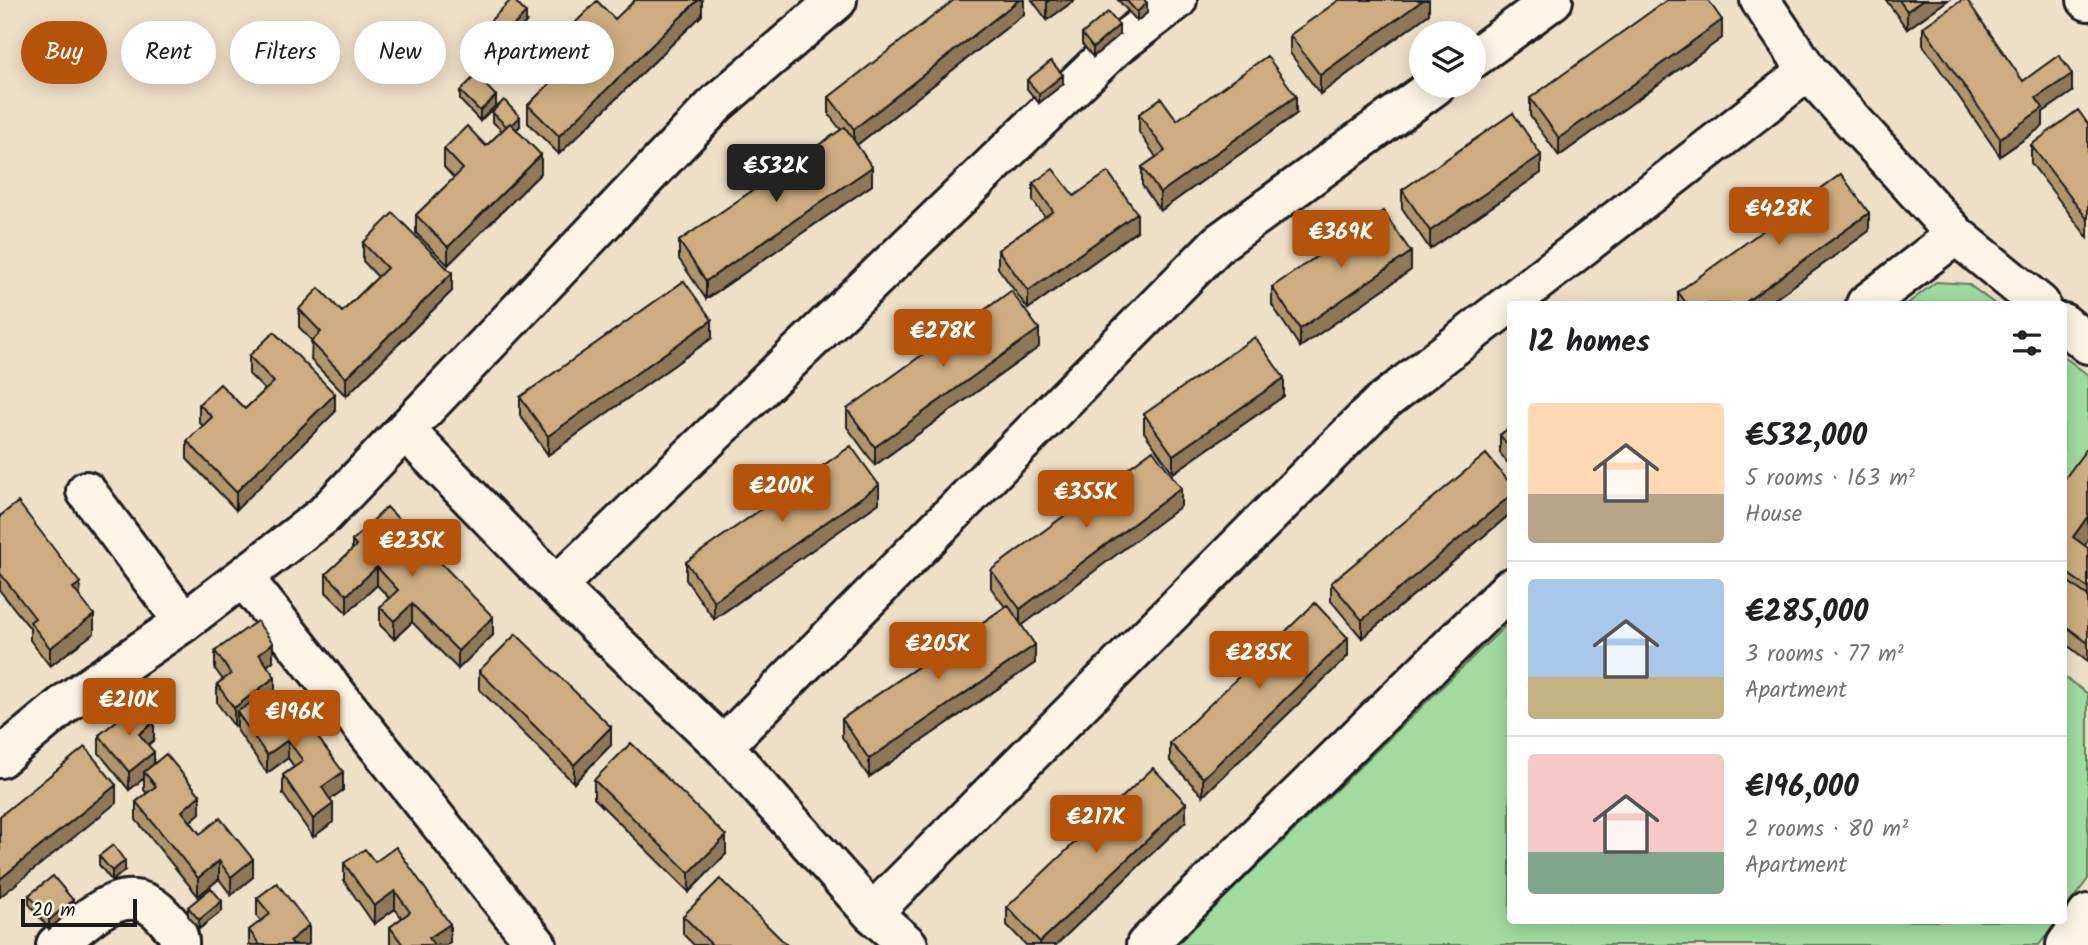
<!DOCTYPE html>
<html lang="en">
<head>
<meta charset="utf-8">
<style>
  body { margin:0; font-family:Kalam,sans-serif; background:#f6f6f6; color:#202124; height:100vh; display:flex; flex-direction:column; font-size:26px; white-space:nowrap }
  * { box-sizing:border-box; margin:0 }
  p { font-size:23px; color:#757577 }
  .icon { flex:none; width:38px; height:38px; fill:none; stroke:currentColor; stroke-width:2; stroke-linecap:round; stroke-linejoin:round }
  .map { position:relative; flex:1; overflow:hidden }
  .side { position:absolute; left:1507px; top:301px; width:560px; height:623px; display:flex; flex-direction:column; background:#fff; border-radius:7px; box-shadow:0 4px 18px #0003 }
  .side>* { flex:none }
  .top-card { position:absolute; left:21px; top:21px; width:665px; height:63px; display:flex; gap:14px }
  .buttons { position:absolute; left:1409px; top:21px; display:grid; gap:14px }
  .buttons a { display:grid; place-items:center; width:77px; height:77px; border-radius:50%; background:#fff; box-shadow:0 4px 18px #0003; font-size:35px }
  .scale { position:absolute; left:21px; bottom:18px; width:116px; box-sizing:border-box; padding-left:7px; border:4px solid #1c1c1c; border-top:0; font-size:19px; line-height:24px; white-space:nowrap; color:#1c1c1c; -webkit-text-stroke:5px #fcf5e5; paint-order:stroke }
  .price { position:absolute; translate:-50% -60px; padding:0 16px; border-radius:7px; background:#b45309; color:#fff; font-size:23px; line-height:46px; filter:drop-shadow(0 2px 4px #0008) }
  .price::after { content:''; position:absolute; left:50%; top:42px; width:21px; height:16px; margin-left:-10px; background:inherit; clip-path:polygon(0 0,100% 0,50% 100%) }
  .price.selected { background:#222; color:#fff }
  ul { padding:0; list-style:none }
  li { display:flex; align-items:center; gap:21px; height:175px; padding:0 21px }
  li+li { border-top:2px solid #e0e0e0 }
  li span { display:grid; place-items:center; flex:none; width:196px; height:140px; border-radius:7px; color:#555 }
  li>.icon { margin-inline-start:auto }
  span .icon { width:84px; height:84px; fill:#fffc; stroke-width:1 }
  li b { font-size:30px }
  h2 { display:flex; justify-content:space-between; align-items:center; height:84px; padding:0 21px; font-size:30px }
  .pill { padding:0 24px; border-radius:32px; background:#fff; box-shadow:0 4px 18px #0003; font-size:24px; line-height:63px }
  .pill.selected { background:#b45309; color:#fff }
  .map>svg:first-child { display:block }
  .green { fill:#a1dba0; stroke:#5e7c5e; stroke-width:2 }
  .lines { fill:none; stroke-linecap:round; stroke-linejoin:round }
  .minor-casing { stroke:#1c1c1c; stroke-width:44 }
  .minor { stroke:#fcf5e5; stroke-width:38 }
  .wall { fill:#af946e; stroke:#1c1c1c; stroke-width:2 }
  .shaded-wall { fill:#8f785a; stroke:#1c1c1c; stroke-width:2 }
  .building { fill:#ccac80; stroke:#1c1c1c; stroke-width:2 }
</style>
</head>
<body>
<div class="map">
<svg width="2088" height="945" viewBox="0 0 2088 945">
  <rect width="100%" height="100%" fill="#eedfc7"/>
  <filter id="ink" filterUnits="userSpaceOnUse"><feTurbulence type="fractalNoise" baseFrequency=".0143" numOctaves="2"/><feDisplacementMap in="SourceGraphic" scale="14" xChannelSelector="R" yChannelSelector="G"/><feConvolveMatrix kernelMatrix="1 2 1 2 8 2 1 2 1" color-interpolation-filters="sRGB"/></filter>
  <g filter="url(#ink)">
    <!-- green -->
    <path class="green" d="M1936,282l32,2 27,20h-88z
      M2063,356l25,19v79l-25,32z
      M1510,621v299l547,1 -18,24h-863z
      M2063,676l25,18v185l-25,33z"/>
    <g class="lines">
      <!-- minor casing -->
      <g class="minor-casing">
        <path id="minor" d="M1760,0l48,71 148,164 84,69
          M2087,0l1,1
          M1474,58l79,-58
          M1866,304l90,-69
          M2063,323l25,21
          M405,430l151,156 167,160 149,167 36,32
          M86,491l98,131
          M243,577l294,368
          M556,586l558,-538 63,-48
          M723,746l496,-503 216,-157
          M0,758l66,-55 118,-81 140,-107 393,-412 120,-103
          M872,913l508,-509 428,-333
          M56,945c31,-25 71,-70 108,-28 8,9 16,16 15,28
          M1146,945l364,-357
          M2066,945l22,-31"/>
      </g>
      <!-- minor -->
      <use href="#minor" class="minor"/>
    </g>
    <!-- wall -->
    <path class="wall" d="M702,0v15l-143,139 -31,-31v-18l50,-49 -9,-9v-18l46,-10z
      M1024,0v14l-167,131 15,40 -166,114 -27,-40v-18l162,-111 -12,-15v-18z
      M1032,0h43l-28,20z
      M1118,0h26l3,13 -10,8z
      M1429,0v14l-109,80 -30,-41v-18z
      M1886,0h62l-41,29z
      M490,21l36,1 -23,23 -13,-14z
      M1923,27l100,54 49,11 -29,20v14l-43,30 -77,-111z
      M1082,34l37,1 -26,22 -11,-13z
      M1722,38l-163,118 -29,-40v-18z
      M1027,80l36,4 -24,19 -12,-14z
      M460,91l36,14 -16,16 -20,-21z
      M492,112l28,14 -4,4 25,43 -93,92 -32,-32v-18l38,-37 -10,-11v-18l42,-3 16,-15 -10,-10z
      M1139,114l38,6 119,-6 -136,97 -18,-26v-18l14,-10 -17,-25z
      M2088,124v114l-57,-75v-18z
      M1541,173l-111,76 -28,-41v-18z
      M1033,183l41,13 63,35 -109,78 -30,-41v-18l47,-33 -12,-16z
      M1869,231l-101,73h-90v-12z
      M363,243l89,48 -106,105 -35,-36 1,-19 -13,-14v-18l43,3 36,-35 -15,-16z
      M1411,270l-111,77 -28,-42v-18z
      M712,338l-164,117 -28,-40v-18z
      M1039,347l-164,118 -28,-38v-18z
      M249,356l86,56 -99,98 -49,-51v-18l16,-15 -4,-4v-18l46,5 20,-19 -16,-16z
      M1284,396l-111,77 -29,-41v-18z
      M1510,427v39l-10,-13v-18z
      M2063,481l22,65 3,2v113l-25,-19z
      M1510,483v31l-148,124 -31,-37v-18z
      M879,503l-165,116 -28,-39v-18z
      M1181,506l-159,119 13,38 -166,114 -27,-40v-18l163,-112 -14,-19v-18z
      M0,516l80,81 14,36 -44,33 -20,-26v-12l-30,-37z
      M352,541l141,94 -35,34 -46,-47 -18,17 -14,-14v-18l9,-9 -12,-13 -30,28 -21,-21v-18l26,-24z
      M215,651l58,10 -6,5 8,29 -12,10 5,6 75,79 -13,9 3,23 -20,15 -30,-43v-19l11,-8 -6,-9 -21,15 -30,-43v-6l-3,2 -17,-23v-19l6,-4 -8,-11z
      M1348,656l-145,140 -33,-35v-18z
      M479,671l132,74 -37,38 -95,-94z
      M99,735l55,5 -6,5 6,19 46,49 -10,8 10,13 53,43 -22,18 -12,-16 -21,17 -62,-76v-18l11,-9 -3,-3v-12l-15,12 -30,-37z
      M594,780l132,74 -37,38 -95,-94z
      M1186,821l-130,124h-30l-19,-20v-18z
      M99,856l26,14 -13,11 -13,-16z
      M375,862l75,80 -4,3h-56v-18l12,-9 -7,-9 -21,15 -30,-43v-18z
      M29,895l44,14 -24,20 -20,-25z
      M257,898l52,45 -2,2h-58v-15l12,-9 -4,-5z
      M188,907l34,4 -23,18 -11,-13z
      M683,916l104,29h-93l-11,-11z"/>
    <!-- shaded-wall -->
    <path class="shaded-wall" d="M698,0h4v15l-143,139v-18z
      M1019,0h5v14l-170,133v-18z
      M1050,0h25l-28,20v-18z
      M1423,0h6v14l-109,80v-19z
      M1923,0h25l-41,29v-18z
      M1147,3v10l-10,8v-9z
      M526,13v9l-23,23v-9z
      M1722,20v18l-163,118v-18z
      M1119,25v10l-26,22v-9z
      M2072,74v18l-29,20v14l-43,30v-18l36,-40z
      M1063,75v9l-24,19v-9z
      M496,96v9l-16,16v-10z
      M1296,96v18l-136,97v-18z
      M520,117v9l-12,12v-10z
      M541,155v18l-93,92v-18z
      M1541,155v18l-111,76v-18z
      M872,167v18l-166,114v-18z
      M1137,213v18l-109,78v-18z
      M1869,213v18l-101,73h-25z
      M1411,252v18l-111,77v-18z
      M452,273v18l-106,105v-18z
      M712,320v18l-164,117v-19z
      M1039,329v18l-164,118v-18z
      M1284,378v18l-111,77v-18z
      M335,394v18l-99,98v-18z
      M879,485v18l-165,116v-18z
      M1181,488v18l-161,121v-18z
      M1510,496v18l-148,124v-18z
      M2088,516v25l-15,21v-25z
      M377,567v18l-30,28v-18z
      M80,583v18l-7,-13z
      M412,604v18l-18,17v-18z
      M94,615v18l-44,33v-18z
      M493,617v18l-35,34v-18z
      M1348,638v18l-145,140v-18z
      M273,643v18l-14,11v-18z
      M1035,645v18l-166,114v-18z
      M275,677v18l-33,25 -5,-8v12l-3,2v-18z
      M154,722v18l-15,12v-18z
      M611,727v18l-37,38v-18z
      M288,740v18l-21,15v-18z
      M154,752v18l-10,2v6l-15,12v-18z
      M343,772v18l-21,15v-18z
      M116,785v18l-116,94v-18z
      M200,795v18l-18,16v-18z
      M1186,803v18l-130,124h-16v-3z
      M333,804v18l-20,15v-18z
      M726,836v18l-37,38v-19z
      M253,859v18l-22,18v-18z
      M125,861v9l-13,11v-10z
      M219,861v18l-21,17v-18z
      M395,891v18l-21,15v-18z
      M73,900v9l-24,20v-9z
      M222,901v10l-23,18v-9z
      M450,924v18l-4,3h-17v-7z
      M309,925v18l-2,2h-17v-4z"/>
    <!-- building -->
    <path class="building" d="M511,0h3l12,13 -23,23 -13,-15z
      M635,0h63l-139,136 -31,-31 59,-58 -18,-18 28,-28 18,18z
      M954,0h65l-165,129 -25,-32z
      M1126,0h18l3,3 -10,9z
      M1339,0h84l-103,75 -30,-40z
      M1667,0h41l14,20 -163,118 -29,-40z
      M1899,0h24l-16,11z
      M1962,0h5l56,81 36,-26 13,19 -36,24 7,10 -43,30 -77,-111z
      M1108,12l11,13 -26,23 -11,-14z
      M1267,56l29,40 -136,97 -18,-26 23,-16 -26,-37 22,-16 16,22z
      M1051,61l12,14 -24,19 -12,-14z
      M476,75l20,21 -16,15 -20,-20z
      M504,100l16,17 -8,8 -2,-2 -4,3 -14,-14z
      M2078,110l10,14v96l-57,-75z
      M1513,113l28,42 -111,76 -28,-41z
      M510,123l31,32 -93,92 -32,-32 47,-46 -19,-20 23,-23 19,20z
      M845,127l27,40 -166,114 -27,-40z
      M1053,169l21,27 34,-24 29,41 -109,78 -30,-41 55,-39 -20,-28z
      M1841,174l28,39 -126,91h-56l-9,-12z
      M1383,211l28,41 -111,77 -28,-42z
      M393,213l59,60 -106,105 -35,-36 10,-10 -22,-23 20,-21 23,24 45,-44 -24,-25z
      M684,281l28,39 -164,116 -28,-39z
      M1011,291l28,38 -164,118 -28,-38z
      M274,332l61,62 -99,98 -49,-51 25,-24 -13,-13 21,-20 25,25 29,-27 -25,-26z
      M1255,337l29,41 -111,77 -29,-41z
      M1510,427v21l-10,-13z
      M851,446l28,39 -165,116 -28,-39z
      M2088,447v69l-15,21 15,11v40l-25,-18v-89z
      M1153,450l28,38 -161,121 -29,-39z
      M1486,454l24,29v13l-148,124 -31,-37z
      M18,502l62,81 -7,5 21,27 -44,33 -20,-26 5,-4 -35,-45v-57z
      M387,507l106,110 -35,34 -46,-47 -18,17 -14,-14 18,-17 -21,-23 -30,28 -21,-21 30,-28 -4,-5z
      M2063,578l25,18v47l-25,-19z
      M1315,603l33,35 -145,140 -33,-35z
      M1008,605l27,40 -166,114 -27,-40z
      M257,621l16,22 -14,11 16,23 -41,31 -17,-24 14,-10 -16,-23z
      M516,634l95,93 -37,38 -95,-94z
      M288,696l55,76 -21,15 11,17 -20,15 -30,-44 20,-14 -15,-21 -21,15 -30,-43 21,-14 10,13z
      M139,703l15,19 -15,12 15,18 -25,20 -30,-37z
      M631,743l95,93 -37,37 -95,-93z
      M85,747l31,38 -116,94v-63z
      M166,754l34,41 -18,16 18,23 20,-16 33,41 -22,18 -12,-16 -21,17 -62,-76 20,-16 -12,-14z
      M1153,768l33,35 -146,139 -33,-35z
      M113,845l12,16 -13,10 -13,-15z
      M396,847l54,77 -21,14 5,7h-31l-13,-18 20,-15 -15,-21 -21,15 -30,-43 21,-14 10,13z
      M53,876l20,24 -24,20 -20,-25z
      M720,879l67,66h-75l-29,-29z
      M277,883l32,42 -19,16 3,4h-33l-11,-15 21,-16 -13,-16z
      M211,888l11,13 -23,19 -11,-13z"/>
  </g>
</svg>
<div class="buttons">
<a><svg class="icon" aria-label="layers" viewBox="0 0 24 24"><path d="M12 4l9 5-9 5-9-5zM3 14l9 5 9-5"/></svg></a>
</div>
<div class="scale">20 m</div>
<b class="price selected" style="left:776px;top:204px">€532K</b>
<b class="price" style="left:1779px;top:247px">€428K</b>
<b class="price" style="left:1341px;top:270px">€369K</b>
<b class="price" style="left:943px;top:369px">€278K</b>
<b class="price" style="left:782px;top:524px">€200K</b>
<b class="price" style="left:1086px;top:530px">€355K</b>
<b class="price" style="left:412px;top:579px">€235K</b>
<b class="price" style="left:938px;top:682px">€205K</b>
<b class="price" style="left:1259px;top:691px">€285K</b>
<b class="price" style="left:129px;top:738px">€210K</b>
<b class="price" style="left:295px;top:750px">€196K</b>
<b class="price" style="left:1096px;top:855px">€217K</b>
<div class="top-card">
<a class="pill selected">Buy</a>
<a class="pill">Rent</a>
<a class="pill">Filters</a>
<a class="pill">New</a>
<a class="pill">Apartment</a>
</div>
<section class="side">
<h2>12 homes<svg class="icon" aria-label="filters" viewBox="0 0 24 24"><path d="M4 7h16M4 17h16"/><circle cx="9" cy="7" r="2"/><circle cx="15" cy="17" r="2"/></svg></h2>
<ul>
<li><span style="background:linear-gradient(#ffd9b3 65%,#b9a48a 0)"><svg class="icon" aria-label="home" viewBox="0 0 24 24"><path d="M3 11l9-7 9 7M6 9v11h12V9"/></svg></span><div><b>€532,000</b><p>5 rooms · 163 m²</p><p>House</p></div></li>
<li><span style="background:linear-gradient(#a9c7e8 70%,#c2b280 0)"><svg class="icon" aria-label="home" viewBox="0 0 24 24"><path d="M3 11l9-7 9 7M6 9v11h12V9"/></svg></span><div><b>€285,000</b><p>3 rooms · 77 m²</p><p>Apartment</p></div></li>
<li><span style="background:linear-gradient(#f6c9c9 70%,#7fa58c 0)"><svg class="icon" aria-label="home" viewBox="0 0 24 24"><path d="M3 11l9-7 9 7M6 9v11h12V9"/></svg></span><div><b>€196,000</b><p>2 rooms · 80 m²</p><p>Apartment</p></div></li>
</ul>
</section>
</div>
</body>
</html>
